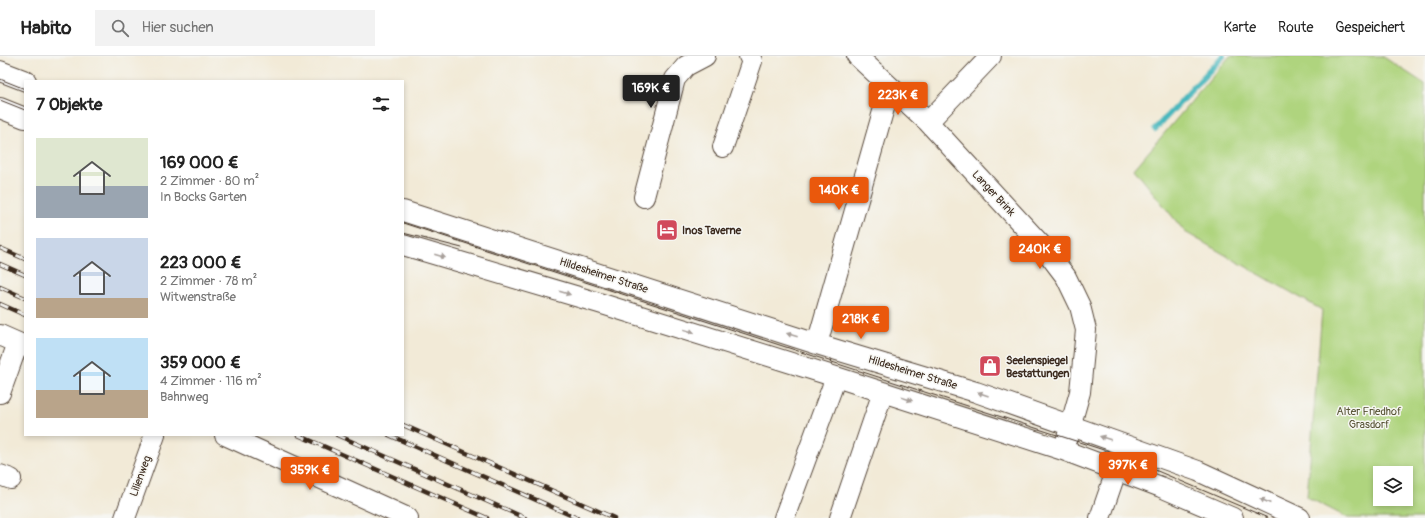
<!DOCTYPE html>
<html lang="de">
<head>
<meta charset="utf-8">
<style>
  body { margin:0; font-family:Pangolin,sans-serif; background:#f2f2f2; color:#222; height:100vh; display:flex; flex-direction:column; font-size:15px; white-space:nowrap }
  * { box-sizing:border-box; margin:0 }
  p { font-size:13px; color:#767676 }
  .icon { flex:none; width:22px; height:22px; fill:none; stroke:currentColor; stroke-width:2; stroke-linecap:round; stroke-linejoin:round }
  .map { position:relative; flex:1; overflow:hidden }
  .sheet { position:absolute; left:24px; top:24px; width:380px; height:356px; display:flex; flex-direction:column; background:#fff; border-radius:0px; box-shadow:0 2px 6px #0003 }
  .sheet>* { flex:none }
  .tools { position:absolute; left:1373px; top:410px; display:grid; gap:8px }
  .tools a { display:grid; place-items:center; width:40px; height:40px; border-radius:0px; background:#fff; box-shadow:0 2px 6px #0003; font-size:20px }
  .price { position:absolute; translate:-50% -34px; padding:0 9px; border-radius:4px; background:#ea580c; color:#fff; font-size:13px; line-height:26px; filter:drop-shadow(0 1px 2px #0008) }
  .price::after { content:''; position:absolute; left:50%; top:24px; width:12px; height:9px; margin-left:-6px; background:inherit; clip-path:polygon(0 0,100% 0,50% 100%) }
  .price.selected { background:#222; color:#fff }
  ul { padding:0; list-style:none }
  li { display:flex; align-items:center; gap:12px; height:100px; padding:0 12px }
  li span { display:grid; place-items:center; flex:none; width:112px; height:80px; border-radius:0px; color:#555 }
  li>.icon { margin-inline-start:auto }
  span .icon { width:48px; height:48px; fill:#fffc; stroke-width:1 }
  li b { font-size:17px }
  h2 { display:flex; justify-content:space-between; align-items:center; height:48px; padding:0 12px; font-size:17px }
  header { display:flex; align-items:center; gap:24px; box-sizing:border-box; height:56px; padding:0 20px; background:#fff; border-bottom:1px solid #e0e0e0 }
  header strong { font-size:19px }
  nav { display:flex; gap:22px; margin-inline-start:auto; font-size:14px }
  .search { width:280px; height:36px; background:#f2f2f2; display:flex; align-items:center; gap:10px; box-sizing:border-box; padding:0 14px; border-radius:0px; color:#767676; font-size:15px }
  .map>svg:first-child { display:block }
  .green { fill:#afd47e; stroke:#757f4e; fill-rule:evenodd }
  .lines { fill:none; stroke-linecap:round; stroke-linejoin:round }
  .stream { stroke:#48b8be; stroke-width:6 }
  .minor-casing { stroke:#56473a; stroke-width:22 }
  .minor { stroke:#fff; stroke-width:20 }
  .tram { stroke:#3b2a1e; stroke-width:1 }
  .rail-casing { stroke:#3b2a1e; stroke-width:4.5 }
  .rail { stroke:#f6f6f2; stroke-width:3; stroke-dasharray:9; stroke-linecap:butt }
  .oneway { fill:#a79f9a }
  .labels { text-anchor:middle; stroke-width:3; stroke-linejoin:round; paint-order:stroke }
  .street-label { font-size:11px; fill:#3b2a1e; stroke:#f6f6f2 }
  .poi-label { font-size:11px; font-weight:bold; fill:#3b2a1e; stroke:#f6f6f2; text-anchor:start }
  .park-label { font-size:11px; fill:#585436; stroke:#f6f6f2 }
</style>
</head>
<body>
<header>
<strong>Habito</strong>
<div class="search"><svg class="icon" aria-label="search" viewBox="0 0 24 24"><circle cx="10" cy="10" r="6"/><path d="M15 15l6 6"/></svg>Hier suchen</div>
<nav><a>Karte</a><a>Route</a><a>Gespeichert</a></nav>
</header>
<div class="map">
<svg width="1425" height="462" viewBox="0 0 1425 462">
  <rect width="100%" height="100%" fill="#f6f6f2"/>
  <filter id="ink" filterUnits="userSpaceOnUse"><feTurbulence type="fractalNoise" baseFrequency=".025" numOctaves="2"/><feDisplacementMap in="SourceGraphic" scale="8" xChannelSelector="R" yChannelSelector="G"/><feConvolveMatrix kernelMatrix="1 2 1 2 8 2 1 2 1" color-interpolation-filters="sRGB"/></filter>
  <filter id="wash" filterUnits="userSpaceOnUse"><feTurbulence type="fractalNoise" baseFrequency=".012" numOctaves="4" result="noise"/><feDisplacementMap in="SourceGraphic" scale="16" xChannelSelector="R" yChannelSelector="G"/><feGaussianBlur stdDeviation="0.9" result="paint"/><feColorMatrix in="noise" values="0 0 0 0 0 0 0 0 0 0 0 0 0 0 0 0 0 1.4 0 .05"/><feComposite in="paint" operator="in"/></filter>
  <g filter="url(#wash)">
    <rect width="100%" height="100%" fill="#f2ead7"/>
    <!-- green -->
    <path class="green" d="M1230,0h152l43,28v434h-77l-41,-21 15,-187 -137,-78 -51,-63zM1380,417h26v26h-26z"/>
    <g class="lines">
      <!-- stream -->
      <path class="stream" d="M1155,73l68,-73"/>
    </g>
  </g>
  <g filter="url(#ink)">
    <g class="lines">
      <!-- minor casing -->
      <g class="minor-casing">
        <path id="minor" d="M857,0l71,66 116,126 22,29 14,29 6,24 -6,62 -13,46
          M0,15l26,10
          M0,52l25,10
          M928,66l63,-66
          M723,91l29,-86 -3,-5
          M644,141l31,-118 11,-13 19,-10
          M403,155l414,133 159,48 222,79 102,47
          M403,189l196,58 237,74 227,73 98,37 72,31
          M0,279l25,11
          M817,288l73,-257
          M0,337l18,-50
          M225,379l183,83
          M0,419l11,4
          M125,462l30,-83
          M784,462l52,-141
          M840,462l43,-126
          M1100,462l21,-61"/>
      </g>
      <!-- minor -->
      <use href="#minor" class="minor"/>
      <!-- tram -->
      <path class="tram" d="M0,23l25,10
        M0,44l25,10
        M403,167l719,233 146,62
        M403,177l59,15"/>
      <!-- rail casing -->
      <g class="rail-casing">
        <path id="rail" d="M0,192l25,11
          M0,208l25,11
          M0,231l25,11
          M0,248l25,11
          M403,369l211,93
          M298,379l189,83
          M337,379l188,83
          M389,379l188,83"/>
      </g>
      <!-- rail -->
      <use href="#rail" class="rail"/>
    </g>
    <!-- one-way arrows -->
    <defs><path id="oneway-solid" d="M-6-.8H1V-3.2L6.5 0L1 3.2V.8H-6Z"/></defs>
    <g class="oneway">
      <use href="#oneway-solid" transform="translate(440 200) rotate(17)"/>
      <use href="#oneway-solid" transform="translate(565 237) rotate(17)"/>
      <use href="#oneway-solid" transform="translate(689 275) rotate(17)"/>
      <use href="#oneway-solid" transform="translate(792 279) rotate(-162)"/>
      <use href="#oneway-solid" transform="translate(983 338) rotate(-160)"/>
      <use href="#oneway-solid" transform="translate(907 343) rotate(18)"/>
      <use href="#oneway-solid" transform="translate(1105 382) rotate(-162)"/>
      <use href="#oneway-solid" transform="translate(1265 445) rotate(-155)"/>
    </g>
  </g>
  <!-- icons -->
  <defs>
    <g id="hotel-square" transform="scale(1.15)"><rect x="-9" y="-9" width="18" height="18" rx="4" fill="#d1495b" stroke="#f6f6f2"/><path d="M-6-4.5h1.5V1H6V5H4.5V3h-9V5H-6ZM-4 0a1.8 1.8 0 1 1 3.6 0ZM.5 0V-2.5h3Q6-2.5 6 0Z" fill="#fff"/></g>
    <g id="shop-square" transform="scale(1.15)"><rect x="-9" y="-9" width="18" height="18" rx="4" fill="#d1495b" stroke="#f6f6f2"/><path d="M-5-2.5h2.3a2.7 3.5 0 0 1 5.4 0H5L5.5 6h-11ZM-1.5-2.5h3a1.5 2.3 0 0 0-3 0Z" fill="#fff"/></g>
  </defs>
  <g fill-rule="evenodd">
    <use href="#hotel-square" x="667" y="174"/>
    <use href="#shop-square" x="990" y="310"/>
  </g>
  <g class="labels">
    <!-- street labels -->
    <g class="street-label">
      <text transform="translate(994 137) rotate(47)" y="4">Langer Brink</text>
      <text transform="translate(604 219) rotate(18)" y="4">Hildesheimer Straße</text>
      <text transform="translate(913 316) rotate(17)" y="4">Hildesheimer Straße</text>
      <text transform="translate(140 420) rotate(-70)" y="4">Lilienweg</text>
    </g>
    <!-- poi labels -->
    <g class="poi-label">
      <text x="682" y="178">Inos Taverne</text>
      <text x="1006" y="308">Seelenspiegel<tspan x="1006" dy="13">Bestattungen</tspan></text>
    </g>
    <!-- park labels -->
    <g class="park-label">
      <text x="1369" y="359">Alter Friedhof<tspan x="1369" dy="13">Grasdorf</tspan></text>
    </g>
  </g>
</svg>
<div class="tools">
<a><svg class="icon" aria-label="layers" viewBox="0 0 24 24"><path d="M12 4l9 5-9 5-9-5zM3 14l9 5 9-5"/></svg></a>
</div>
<b class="price selected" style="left:651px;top:53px">169K €</b>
<b class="price" style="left:898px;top:60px">223K €</b>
<b class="price" style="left:839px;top:155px">140K €</b>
<b class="price" style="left:1040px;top:214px">240K €</b>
<b class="price" style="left:861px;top:284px">218K €</b>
<b class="price" style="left:1128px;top:430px">397K €</b>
<b class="price" style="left:310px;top:435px">359K €</b>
<section class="sheet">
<h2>7 Objekte<svg class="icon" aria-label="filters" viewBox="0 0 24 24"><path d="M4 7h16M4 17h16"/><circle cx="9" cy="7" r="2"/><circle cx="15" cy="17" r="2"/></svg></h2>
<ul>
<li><span style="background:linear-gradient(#dfe7d0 60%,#9aa5b1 0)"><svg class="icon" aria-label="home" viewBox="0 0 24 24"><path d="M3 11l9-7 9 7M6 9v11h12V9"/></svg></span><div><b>169 000 €</b><p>2 Zimmer · 80 m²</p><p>In Bocks Garten</p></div></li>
<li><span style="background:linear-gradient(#c9d6e8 75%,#b9a48a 0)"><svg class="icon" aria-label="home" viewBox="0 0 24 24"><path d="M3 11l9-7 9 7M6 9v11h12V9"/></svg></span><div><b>223 000 €</b><p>2 Zimmer · 78 m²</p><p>Witwenstraße</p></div></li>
<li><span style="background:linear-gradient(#bfe0f5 65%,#b9a48a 0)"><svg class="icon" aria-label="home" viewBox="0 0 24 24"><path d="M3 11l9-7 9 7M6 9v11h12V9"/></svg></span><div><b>359 000 €</b><p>4 Zimmer · 116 m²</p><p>Bahnweg</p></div></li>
</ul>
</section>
</div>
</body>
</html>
